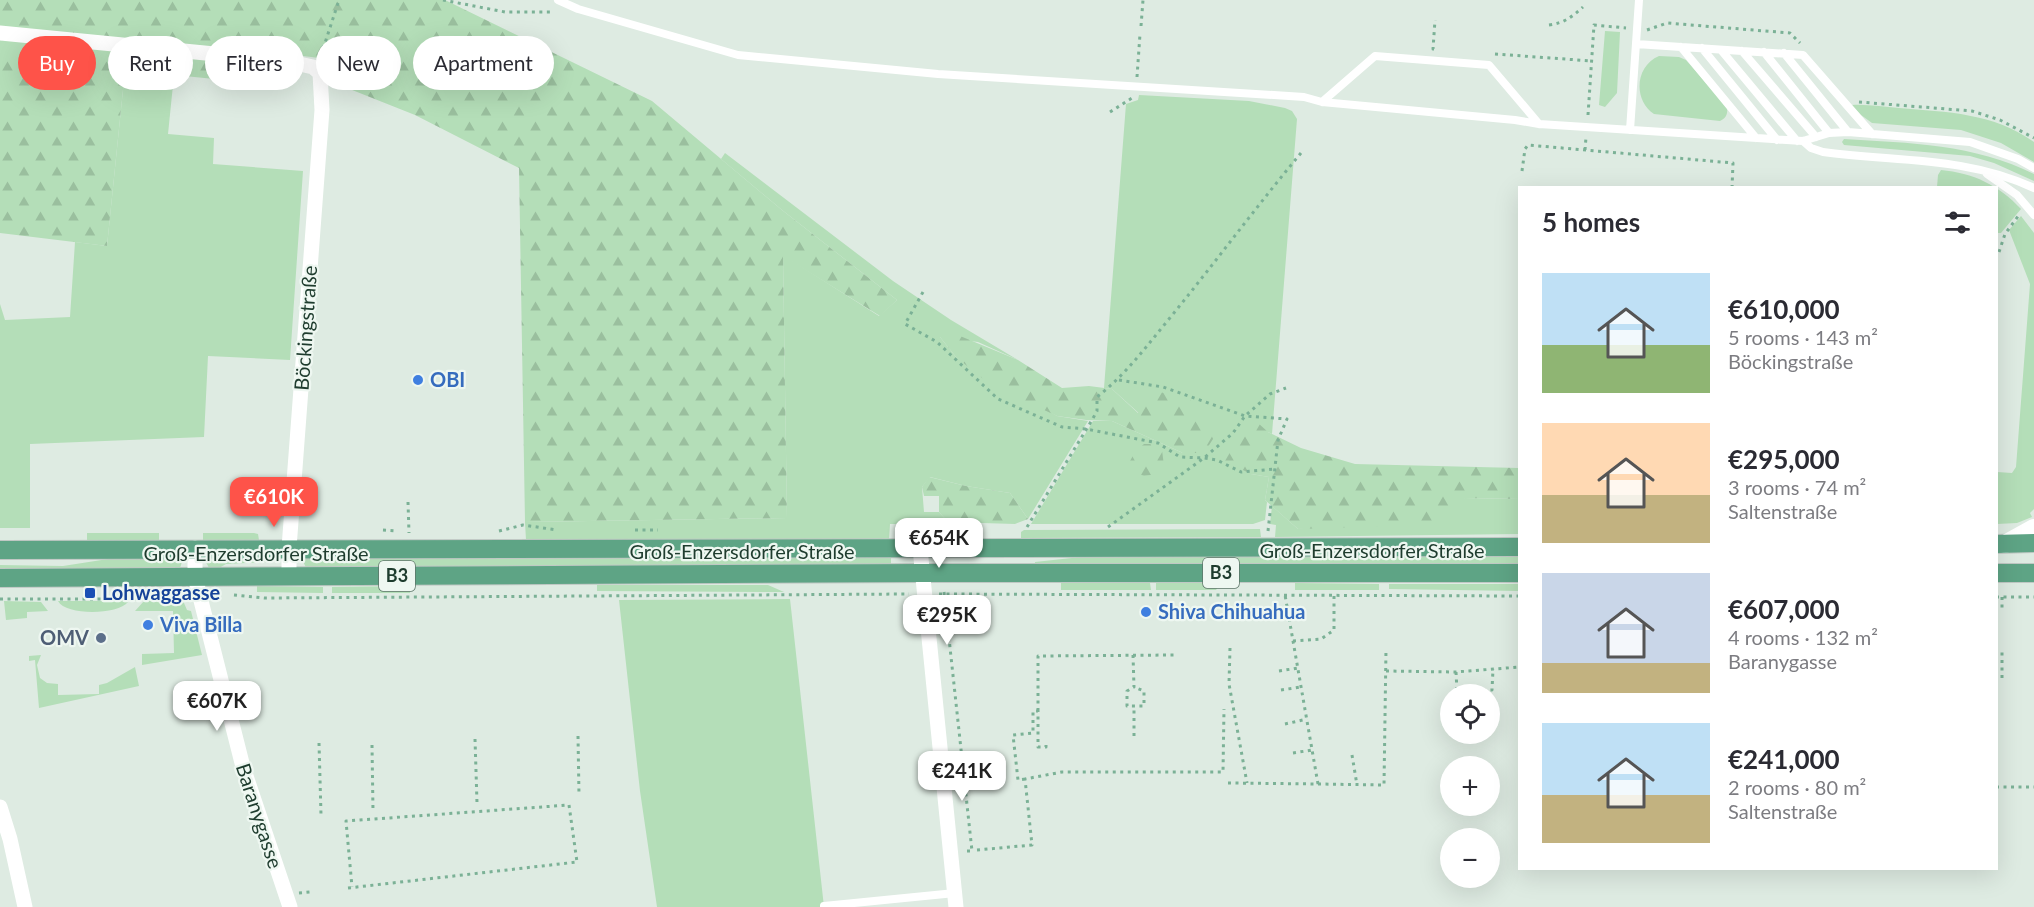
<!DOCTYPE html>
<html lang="en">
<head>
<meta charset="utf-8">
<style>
  body { margin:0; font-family:Lato,sans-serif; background:#f2f2f3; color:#2b2b33; height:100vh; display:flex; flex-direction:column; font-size:22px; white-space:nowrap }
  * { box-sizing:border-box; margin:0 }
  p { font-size:20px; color:#7c7c81 }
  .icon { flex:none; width:33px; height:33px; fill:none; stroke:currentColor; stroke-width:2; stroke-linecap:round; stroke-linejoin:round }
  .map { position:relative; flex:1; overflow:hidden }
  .sheet { position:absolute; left:1518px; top:186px; width:480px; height:684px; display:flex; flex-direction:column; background:#fff; border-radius:0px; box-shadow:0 6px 24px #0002 }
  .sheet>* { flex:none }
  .banner { position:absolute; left:18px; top:36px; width:570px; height:54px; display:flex; gap:12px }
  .tools { position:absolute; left:1440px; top:684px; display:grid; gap:12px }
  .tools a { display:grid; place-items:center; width:60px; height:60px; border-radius:50%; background:#fff; box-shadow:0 6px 24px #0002; font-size:30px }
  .price { position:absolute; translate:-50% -51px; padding:0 14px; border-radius:12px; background:#fff; color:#222; font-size:20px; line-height:39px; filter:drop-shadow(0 2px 3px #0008) }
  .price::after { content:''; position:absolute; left:50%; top:36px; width:18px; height:14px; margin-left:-9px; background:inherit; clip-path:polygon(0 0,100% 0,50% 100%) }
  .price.selected { background:#fe5349; color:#fff }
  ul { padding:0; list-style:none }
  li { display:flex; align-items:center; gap:18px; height:150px; padding:0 24px }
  li span { display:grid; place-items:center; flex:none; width:168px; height:120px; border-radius:0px; color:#555 }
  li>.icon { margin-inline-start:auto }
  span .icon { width:72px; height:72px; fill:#fffc; stroke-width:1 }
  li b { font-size:26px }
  h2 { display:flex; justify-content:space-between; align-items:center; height:72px; padding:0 24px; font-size:26px }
  .tag { padding:0 21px; border-radius:27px; background:#fff; box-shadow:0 6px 24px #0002; font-size:21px; line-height:54px }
  .tag.selected { background:#fe5349; color:#fff }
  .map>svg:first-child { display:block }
  .green { fill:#b4deb8 }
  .forest { fill:url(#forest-firs) }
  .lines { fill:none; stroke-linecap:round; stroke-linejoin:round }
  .primary-casing { stroke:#c0c8c4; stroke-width:20 }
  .path { stroke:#7bb196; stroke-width:3; stroke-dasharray:3 4.5; stroke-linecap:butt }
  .service { stroke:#fff; stroke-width:8 }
  .minor { stroke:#fff; stroke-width:15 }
  .tertiary { stroke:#fff; stroke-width:18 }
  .primary { stroke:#5ea485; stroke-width:18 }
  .shop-dot { fill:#3f7fe0; stroke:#eef7f1; stroke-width:2 }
  .transit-dot { fill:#1a4fb4; stroke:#eef7f1; stroke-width:2 }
  .service-dot { fill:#5c6f8a; stroke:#eef7f1; stroke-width:2 }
  .labels { text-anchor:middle; stroke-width:4.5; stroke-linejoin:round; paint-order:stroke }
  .shield { fill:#eef7f1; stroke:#5c7468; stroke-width:1.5 }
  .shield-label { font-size:18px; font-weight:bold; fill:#1e3c2e }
  .street-label { font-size:20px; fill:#1e3c2e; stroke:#eef7f1 }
  .shop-label { font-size:20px; font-weight:bold; fill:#366cbe; stroke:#eef7f1; text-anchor:start }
  .transit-label { font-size:20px; font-weight:bold; fill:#164399; stroke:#eef7f1; text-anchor:start }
  .service-label { font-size:20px; font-weight:bold; fill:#4e5e75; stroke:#eef7f1; text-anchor:end }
</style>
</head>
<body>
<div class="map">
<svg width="2034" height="907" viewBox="0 0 2034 907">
  <defs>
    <pattern id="forest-firs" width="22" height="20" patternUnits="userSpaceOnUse" patternTransform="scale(1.5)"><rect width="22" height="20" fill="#b4deb8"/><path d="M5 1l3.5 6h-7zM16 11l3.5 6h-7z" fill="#9abf9e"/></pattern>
  </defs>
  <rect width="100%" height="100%" fill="#deebe2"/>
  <!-- green -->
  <path class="green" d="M1605,31l15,1 -3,61 -12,14 -6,-2z
    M1659,56l20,1 7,3 41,47c1,7 -1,11 -7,14l-66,-7c-21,-14 -19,-48 5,-58z
    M125,70l49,5 -6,59 46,4 -1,26 90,7 -13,189 -82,-4 -4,81 -174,7v84h-30v-224l5,16 65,-3 5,-75 32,4z
    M1139,95l110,6 36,7 7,3 5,8 -25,315 -4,-2 -17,42 18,3 -4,23 2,2 -2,18 -12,4h-222l62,-103h19l71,32 -71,-64 -8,-1 22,-284 12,-4z
    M1852,105c15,-1 32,2 47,3 48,4 95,5 135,34v20l-33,-19 -40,-13 -89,-7 -11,-8z
    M1844,139c66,4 130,5 190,35v7l-40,-18 -24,-7 -126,-11 -2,-3z
    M725,153l168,128 58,39 67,40 -40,-18 -38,-5 16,20 101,59 31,5 -60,98 -18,-26 -44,-7 -36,-9 -8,10 2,25h15l9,10 6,2h-64l-1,15 -363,1 -1,-18 262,-4 -4,-263 96,61 18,-16 -115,-90 -61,-51z
    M1941,170c32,3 58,15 80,39l-20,24h-4l-1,-45 -59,-1 1,-12z
    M2021,216l13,17v276l-4,4 2,4 -15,6 -20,1v-52l15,1 4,-6 14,-183 -21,-54z
    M1465,498l54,1v35l-244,3 1,-12 -6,-1 2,-18 26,23z
    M1260,529l1,8 -240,1v-6l3,-2z
    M87,533h72v8h-72z
    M203,533h51l4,1 1,6 -56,1z
    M1099,555l421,2 -1,9h-484v-4z
    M891,556v11l-585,1 -3,-7 3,-3z
    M212,558l54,1 2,3 -42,2 -7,4h-10l-3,-6z
    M108,559h70l4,3 -2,6 -4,1 -176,1v-5l63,1z
    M1061,583h89l1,7h-90z
    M1156,583h62v4l-2,3h-60z
    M1295,583l84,1v6h-84z
    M1389,584h130v7l-130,-2z
    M597,585h171l16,7 -187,-1z
    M257,586l66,1v6l-66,-1z
    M410,586v7h-78v-6z
    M790,599l34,308h-167l-17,-116 -21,-191z
    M177,600l7,3 3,7 4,1 11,44 -60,10v-11l32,-1 -1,-42h-38l9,-10z
    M4,601l37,1 7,9 -21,1v6l-21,2z
    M58,601h70v1c-10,13 -62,14 -70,-1z
    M41,655l-4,10 3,13 7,5 11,1v11l41,-1v-9l8,-2 28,-16 4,19 -100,22 -4,-48 -6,1v-5z"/>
  <!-- forest -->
  <path class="forest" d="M0,0h445l207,101 130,109 115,90 -17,16 -97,-60 4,262 -262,4 -6,-354 -104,-53 -78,-31 -4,-14 -14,-12 -94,-12 -1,34 -99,-10 -18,176 -107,-13z
    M948,331l70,29 44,28 27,-2 23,3 26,24 12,-23 38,8 20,20 5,21 -9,14h-21l-71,-32 -26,-1 -29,-4 -65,-30 -36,-29 -16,-20z
    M1258,423l10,9 33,16 54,16 164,4v31l-54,-1 -16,26 -151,5 -33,-29 4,-23 -18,-3 -26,-13 7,-12z
    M1144,444h10l8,6 2,16 -7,8 -13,2 -10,-4 -4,-11 5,-9z
    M929,477l37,9 44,7 18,26 -13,5 -67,-2 -9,-10v-16h-15l-2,-9z"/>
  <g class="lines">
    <!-- primary casing -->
    <g class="primary-casing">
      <path id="primary" d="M1996,544l38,-1
        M0,550l1520,-3
        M1996,573h38
        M0,578l923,-5h597"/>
    </g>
    <!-- path -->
    <path class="path" d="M443,0l62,12h49
      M1549,25c15,-2 23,-8 34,-18
      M1141,26l2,-26
      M1647,30l20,-7 123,10 10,10
      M1434,49h-1l2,-29
      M1495,54l97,7
      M319,55l6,-12 14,-43
      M1137,77l3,-43
      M1859,102l113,9 28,9 34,18
      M1110,112l22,-14
      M1588,115l6,-90 32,3
      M1585,150l1,-13
      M1522,171l3,-22 3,-4 205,18 -1,25
      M1999,252l6,-18 14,-19
      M923,292l-18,32 32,18 61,57 64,28 24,2 72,14 22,14 24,1 13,2 24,12 34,-3
      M1119,380l44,7 82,29 42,3 -9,21 -10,91
      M408,502l1,31
      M1027,527l65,-107 5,-9v-14c29,-23 49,-50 72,-78 45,-55 87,-112 132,-166
      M1108,527l96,-69 29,-25 12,-17 25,-22 16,-6
      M383,530l14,1
      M635,530h23
      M499,531l24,-6 34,5
      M944,592l28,259h-6
      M939,594l581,2
      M234,595l30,3 645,-4
      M1996,597h38
      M2002,597v15
      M0,599h137l28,-3
      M1293,641l28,-2 13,-9v-35
      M1230,648l-1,36 18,99
      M1133,655l1,32 -7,4v15h17v-15l-10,-4
      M1279,671l19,-3
      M1386,671l70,1 64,-5
      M1456,672l1,19 35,-1 1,-21
      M2002,678v-27
      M1281,690l20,-3
      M1038,711v-55l137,-1
      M1285,724l22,-5
      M578,736l1,59
      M1134,736v-30
      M475,739l2,64
      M319,743l2,72
      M372,745l1,66
      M1293,753l19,-3
      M1352,755l5,30
      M1025,779l-7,1 -5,-45 20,-2v-22h5v36h8v-6
      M1228,783l90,1 -33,-189
      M1318,784l66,1 2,-136
      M1996,787h38
      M977,850l55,-5 -7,-66 37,-7h161l1,-63
      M348,888l229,-26 -8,-57 -223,16 6,66
      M299,893l11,-1"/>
    <!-- service -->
    <path class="service" d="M558,0l20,9 160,46 200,19 366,23 18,5 193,18 24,4 264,17 26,-8 19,-1 122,10 48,17 16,9
      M1636,44l167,11 69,79
      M1681,47l75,91
      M1702,48l75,92
      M1721,50l76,91
      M1742,51l74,86
      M1764,52l65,81
      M1784,53l64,79
      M1322,102l53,-46 114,9 50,59
      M1630,130l9,-130
      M1803,141l8,7 12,4c74,10 141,4 211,36
      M1987,174l30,21 17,20
      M824,906l131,-13"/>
    <!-- minor -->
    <path class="minor" d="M0,33l286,28 27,6 7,6 2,37 -33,438v29
      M195,548v29l48,190 47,140
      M920,548l36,359
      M0,807l10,32 15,68"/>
    <!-- tertiary -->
    <path class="tertiary" d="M2005,544l29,-16"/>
    <!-- primary -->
    <use href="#primary" class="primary"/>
  </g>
  <!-- markers -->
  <g class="shop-dot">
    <circle cx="418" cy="380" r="6"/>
    <circle cx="1146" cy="612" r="6"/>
    <circle cx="148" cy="625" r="6"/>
  </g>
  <rect class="transit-dot" x="84" y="587" width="12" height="12" rx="3"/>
  <circle class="service-dot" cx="101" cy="638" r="6"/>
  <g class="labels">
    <!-- shield labels -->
    <g class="shield">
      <rect x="1203" y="558" width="36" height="30" rx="4.5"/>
      <rect x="379" y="561" width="36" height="30" rx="4.5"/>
    </g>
    <g class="shield-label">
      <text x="1221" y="579">B3</text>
      <text x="397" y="582">B3</text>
    </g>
    <!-- street labels -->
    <g class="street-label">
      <text transform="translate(306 328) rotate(-86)" y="7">Böckingstraße</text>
      <text x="1372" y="558">Groß-Enzersdorfer Straße</text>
      <text x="742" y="559">Groß-Enzersdorfer Straße</text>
      <text x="256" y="561">Groß-Enzersdorfer Straße</text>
      <text transform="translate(259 816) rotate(72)" y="7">Baranygasse</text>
    </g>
    <!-- shop labels -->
    <g class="shop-label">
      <text x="430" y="387">OBI</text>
      <text x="1158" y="619">Shiva Chihuahua</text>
      <text x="160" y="632">Viva Billa</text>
    </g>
    <!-- transit labels -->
    <g class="transit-label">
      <text x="102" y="600">Lohwaggasse</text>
    </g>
    <!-- service labels -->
    <g class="service-label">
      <text x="89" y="645">OMV</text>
    </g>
  </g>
</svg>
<div class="tools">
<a><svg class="icon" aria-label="locate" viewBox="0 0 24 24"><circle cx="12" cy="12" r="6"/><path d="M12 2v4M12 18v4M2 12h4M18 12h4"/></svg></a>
<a>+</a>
<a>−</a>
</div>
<b class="price selected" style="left:274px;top:528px">€610K</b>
<b class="price" style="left:939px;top:569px">€654K</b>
<b class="price" style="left:947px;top:646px">€295K</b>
<b class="price" style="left:217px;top:732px">€607K</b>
<b class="price" style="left:962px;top:802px">€241K</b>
<div class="banner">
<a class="tag selected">Buy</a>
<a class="tag">Rent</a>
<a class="tag">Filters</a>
<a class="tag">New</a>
<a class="tag">Apartment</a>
</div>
<section class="sheet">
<h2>5 homes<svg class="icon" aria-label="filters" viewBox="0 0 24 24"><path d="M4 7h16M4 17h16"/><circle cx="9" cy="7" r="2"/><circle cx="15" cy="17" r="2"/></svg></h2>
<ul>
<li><span style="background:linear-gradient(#bfe0f5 60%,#8fb573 0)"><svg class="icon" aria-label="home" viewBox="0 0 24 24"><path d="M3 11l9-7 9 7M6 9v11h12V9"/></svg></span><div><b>€610,000</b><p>5 rooms · 143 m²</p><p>Böckingstraße</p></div></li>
<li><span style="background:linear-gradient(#ffd9b3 60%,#c2b280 0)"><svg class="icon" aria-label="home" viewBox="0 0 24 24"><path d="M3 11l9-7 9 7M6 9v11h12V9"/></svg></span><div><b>€295,000</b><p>3 rooms · 74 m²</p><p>Saltenstraße</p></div></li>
<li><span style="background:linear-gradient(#c9d6e8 75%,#c2b280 0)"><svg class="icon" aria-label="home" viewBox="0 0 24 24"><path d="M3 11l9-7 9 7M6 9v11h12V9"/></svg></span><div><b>€607,000</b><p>4 rooms · 132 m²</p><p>Baranygasse</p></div></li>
<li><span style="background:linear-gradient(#bfe0f5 60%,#c2b280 0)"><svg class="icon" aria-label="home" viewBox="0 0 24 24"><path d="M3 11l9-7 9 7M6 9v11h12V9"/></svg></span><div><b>€241,000</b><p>2 rooms · 80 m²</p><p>Saltenstraße</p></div></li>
</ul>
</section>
</div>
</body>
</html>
